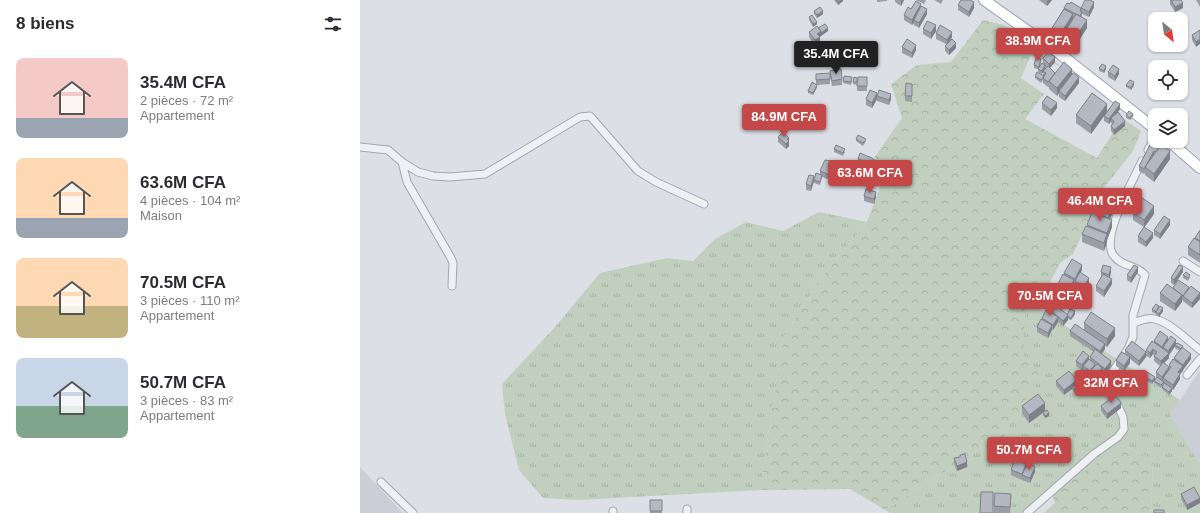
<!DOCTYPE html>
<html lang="fr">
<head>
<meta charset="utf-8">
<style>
  body { margin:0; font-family:Arial,sans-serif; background:#f2f2f3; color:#2b2b33; height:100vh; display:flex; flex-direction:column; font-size:15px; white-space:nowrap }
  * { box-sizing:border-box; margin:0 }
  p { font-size:13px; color:#7c7c81 }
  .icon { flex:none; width:22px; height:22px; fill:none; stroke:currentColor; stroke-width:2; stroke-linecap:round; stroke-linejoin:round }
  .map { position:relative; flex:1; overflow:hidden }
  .side { display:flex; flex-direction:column; background:#fff; width:360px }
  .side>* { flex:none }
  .needle { width:26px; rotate:151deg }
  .tools { position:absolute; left:788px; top:12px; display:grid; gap:8px }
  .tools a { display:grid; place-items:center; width:40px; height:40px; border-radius:8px; background:#fff; box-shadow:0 1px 3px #0004; font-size:20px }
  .price { position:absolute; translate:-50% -34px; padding:0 9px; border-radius:4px; background:#c44848; color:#fff; font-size:13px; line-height:26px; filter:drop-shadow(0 1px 2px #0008) }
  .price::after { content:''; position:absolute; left:50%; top:24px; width:12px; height:9px; margin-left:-6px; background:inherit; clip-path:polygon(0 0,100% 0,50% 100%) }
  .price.current { background:#222; color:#fff }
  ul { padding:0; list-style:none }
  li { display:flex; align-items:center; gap:12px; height:100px; padding:0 16px }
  li span { display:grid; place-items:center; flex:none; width:112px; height:80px; border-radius:8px; color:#555 }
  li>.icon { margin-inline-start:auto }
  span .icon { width:48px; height:48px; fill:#fffc; stroke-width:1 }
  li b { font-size:17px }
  h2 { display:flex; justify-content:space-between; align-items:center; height:48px; padding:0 16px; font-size:17px }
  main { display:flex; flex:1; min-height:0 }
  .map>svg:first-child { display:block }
  .built { fill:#cbced7 }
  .grass { fill:url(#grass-tufts) }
  .forest { fill:url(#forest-crowns) }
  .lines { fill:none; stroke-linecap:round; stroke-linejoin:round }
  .street-casing { stroke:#a3a6af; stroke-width:9 }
  .primary-casing { stroke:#9da2b1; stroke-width:12 }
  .street { stroke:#eff0f4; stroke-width:7 }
  .primary { stroke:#fff; stroke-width:10 }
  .wall { fill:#9b9ea7; fill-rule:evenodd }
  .shaded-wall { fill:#7e8188 }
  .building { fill:#b4b8c2; stroke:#7e8188 }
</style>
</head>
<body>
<main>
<section class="side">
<h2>8 biens<svg class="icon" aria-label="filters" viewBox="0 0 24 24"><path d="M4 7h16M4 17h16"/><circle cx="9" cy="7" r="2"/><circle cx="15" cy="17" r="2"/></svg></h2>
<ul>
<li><span style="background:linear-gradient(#f6c9c9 75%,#9aa5b1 0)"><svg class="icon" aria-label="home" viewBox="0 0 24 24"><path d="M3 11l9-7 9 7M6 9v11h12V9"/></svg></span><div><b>35.4M CFA</b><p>2 pièces · 72 m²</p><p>Appartement</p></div></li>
<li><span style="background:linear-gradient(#ffd9b3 75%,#9aa5b1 0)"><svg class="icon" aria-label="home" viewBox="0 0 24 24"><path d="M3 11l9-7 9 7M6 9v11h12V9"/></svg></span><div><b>63.6M CFA</b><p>4 pièces · 104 m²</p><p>Maison</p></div></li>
<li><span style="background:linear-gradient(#ffd9b3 60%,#c2b280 0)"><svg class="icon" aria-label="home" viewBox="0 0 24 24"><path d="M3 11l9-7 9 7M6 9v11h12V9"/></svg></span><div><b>70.5M CFA</b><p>3 pièces · 110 m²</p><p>Appartement</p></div></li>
<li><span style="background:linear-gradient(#c9d6e8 60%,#7fa58c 0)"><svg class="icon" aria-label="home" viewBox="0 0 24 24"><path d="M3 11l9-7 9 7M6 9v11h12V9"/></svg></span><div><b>50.7M CFA</b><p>3 pièces · 83 m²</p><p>Appartement</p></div></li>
</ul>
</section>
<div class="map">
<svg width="840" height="513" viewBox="0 0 840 513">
  <defs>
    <pattern id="grass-tufts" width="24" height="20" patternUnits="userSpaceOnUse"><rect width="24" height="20" fill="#c0cfbe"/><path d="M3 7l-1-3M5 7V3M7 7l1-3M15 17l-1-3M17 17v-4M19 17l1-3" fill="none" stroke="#a5b2a4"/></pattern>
    <pattern id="forest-crowns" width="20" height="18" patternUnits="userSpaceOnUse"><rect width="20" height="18" fill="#c0cfbe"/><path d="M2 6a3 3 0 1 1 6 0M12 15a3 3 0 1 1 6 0" fill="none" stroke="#a5b2a4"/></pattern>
  </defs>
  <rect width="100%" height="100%" fill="#dddfe6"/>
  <!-- built -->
  <path class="built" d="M840,370v95l-30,-50z
    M0,467l43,46h-43z"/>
  <!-- grass -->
  <path class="grass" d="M459,212l48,10 -46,56 -37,58 -16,98 -7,56 -183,10 -35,-2 -24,-28 -14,-56 -3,-30 53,-57 45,-54 67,-15 26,3 22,-22 31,-17 37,9z
    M666,300l154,100 -10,15 30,50v48h-49l2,-53 -30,-15 -98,68h-135l-5,-3 115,-74 42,-61 -19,-18 -7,-25z"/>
  <!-- forest -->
  <path class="forest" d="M623,20l21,5 58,42 -31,-12 -10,23 23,16 -19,25 72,39 25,-40 19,13 -8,20 -30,38 -30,65 -13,9 -18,35 -16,2 -3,57 20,18 -43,61 -115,74 -35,-21 -89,1 7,-56 16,-98 37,-58 46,-56 20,-53 -15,-8 30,-43 -11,-34 26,-19 34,-3z
    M763,445l30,15 -2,53h-107l11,-10 -3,-9z"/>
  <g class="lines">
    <!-- street casing -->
    <g class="street-casing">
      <path id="street" d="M0,147l28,3 14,12 16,10 15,4 17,1 35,-3 95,-57 10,-1 48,55 18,11 48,22
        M788,150l7,-14
        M42,162l5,20 44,76 2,5 -1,23
        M823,261l17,11
        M773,323c7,-2 14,-6 22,-4 16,4 32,21 45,31
        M827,375l13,-16
        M21,482l32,31
        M327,509v4
        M253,511v2
        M667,513l67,-59 24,-17 6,-8 -1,-12 -14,-31 3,-13 16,-24 5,-12v-22l12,-40c-8,-10 -23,-8 -31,-19 -15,-17 20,-77 28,-95"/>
    </g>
    <!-- primary casing -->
    <g class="primary-casing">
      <path id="primary" d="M624,0l75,53 96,76
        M809,141l31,27"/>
    </g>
    <!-- street -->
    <use href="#street" class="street"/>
    <!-- primary -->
    <use href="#primary" class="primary"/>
  </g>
  <!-- wall -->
  <path class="wall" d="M474,0h9v1l-5,4z
    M517,0h10v1l-10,1z
    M535,0h9l-3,6 -6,-4z
    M556,0h10l-2,4z
    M574,0h9l-2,4z
    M679,0h13l-5,6z
    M810,0h11l2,8 -8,4 -5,-8z
    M836,0h4v7z
    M710,4l11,4v4v-4l13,-1 -5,10 -7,-3v3l5,11 -14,21 -10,-6v-6l-2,4 -9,-6v-7l12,-20z
    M598,5l16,3 -5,9 -11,-7z
    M561,6l6,8 -8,14 -5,-3v-2l-2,2 -8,-5v-5l7,-6z
    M454,11l9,3 -6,4 -3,-4z
    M449,17l8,7 -4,3 -4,-7z
    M458,28l10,3 -7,5 -1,1v6l-5,3 -6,-9v-5z
    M563,29l13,2 -5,8 -8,-5z
    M840,30l-4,17 -4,-7v-5z
    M576,33l16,4 -1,3 5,8 -7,7 -4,-4v-5l1,-2 -10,-5z
    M542,47l14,3 -4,8 -10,-5z
    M683,58l12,4 -5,6 5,5 17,1 7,9 -14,18 -6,-4v-4l-2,3 -8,-7v-2h-1l-5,-4v-3l-2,3 -6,-5v-2h8v-5l-1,3 -4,-2v-3l-4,-1v-3l7,-3 -2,7 4,-6z
    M739,68l7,1 -2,4 -5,-2z
    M470,71l12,8v6l-10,1 -2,-10z
    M748,72l11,2 -4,7 -7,-4z
    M456,74l14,5v5l-13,1v2l-4,8 -5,-2v-2l8,-7z
    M492,80l-1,5 -8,-2v-2z
    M497,81v4l-4,-1v-2z
    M507,82v9h-10v-5z
    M552,84v18l-7,-1v-5z
    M766,85h8l-3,5 -5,-3z
    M517,96l14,3 -2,6 -12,-4z
    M506,99h11l-5,9 -6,-3z
    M682,103l15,5 -6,8 -9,-7z
    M407,107l7,4 -3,3 -4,-4z
    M760,109l-3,4 8,13 -11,9 -3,-4v-5l1,-2 -1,-1v-2l-2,3 -5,-3v-5l-13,18 -15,-11v-8l31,-3z
    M414,114l10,6 -4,3 -6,-7z
    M766,115l7,1 -3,4 -4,-2z
    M418,137l11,1v8l-3,3 -8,-7z
    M496,139l10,2 -3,5 -7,-5z
    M792,141l18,18 -16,23 -9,-7v-2l-1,1 -5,-3v-5z
    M474,149l11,3 -2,4 -9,-4z
    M498,159l17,7 -2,4 -15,-6z
    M473,164h4v11h-5z
    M472,167l-2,13 -8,-3 -2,8 -6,-2v-3l6,-5v-4z
    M485,180l9,3 -2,3 -7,-4z
    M454,181l-3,10 -5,-1v-6z
    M504,196l12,1 -2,7 -10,-3z
    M741,203h13l-2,5v6l-2,5 2,8 -5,13v2l-3,9 -22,-9v-8l5,-8v-1l7,-13 7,-8z
    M773,212l21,2 -10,13 9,11 -7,9 -8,-5v-6l6,-9 -11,-7z
    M810,225l-10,14 -6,-4v-5z
    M840,230v33l-12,-8v-8l7,-8v-1z
    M722,270l-2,3 9,10 -5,8 -9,-5 -1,-2 -1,4 9,9 -7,12 -11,-6v-5l1,-2 -8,-5v-5l7,-11v-2z
    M741,272h10l-1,6 2,6 -8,13 -8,-6v-5l5,-8z
    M778,272l-7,11 -4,-3v-5z
    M823,272l-9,13 -3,-2v-5z
    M823,275l7,2 -2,4 -5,-3z
    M813,288l16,1 11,10 -8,9 -9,-7v-1v1l-1,-1v2l-7,9 -15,-10v-8z
    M691,304h6l-1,2 11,9 8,-1 -4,6 -3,-1v1l-5,6 -5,-4 -5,8 -1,-1v1l-4,8 -11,-6v-5l5,-7v-2l7,-6v-3l2,-2z
    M799,308l4,3 -4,6 -3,-2v-2v1l-4,-2v-3z
    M724,323l31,13 -8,11 -2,-1v3l-3,5 9,12 -6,8 -3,-2v2l-6,7 -6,-4v-2v1l-7,-5v-2l-1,2 -6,-5v-5l14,-2v-2l4,-5 -24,-16v-5l14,-1z
    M808,339l15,9 8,11 -8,11v1l-3,3v5l-7,11h-1v1l-3,4 -7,-6v-2l-1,1 -7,-5v-2l2,-3v-6l4,-6 -6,-5v-6l-1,-1 -3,4 -4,-2v-6l8,-8v-1zM815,346v2l5,3 -6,7v2l-5,5v2l-5,-4 5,-5v-3z
    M765,350l21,7 -7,9 -9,-7v4l-6,8 -8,-5v-6l9,-6z
    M784,376l11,1 -3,7 -8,-5z
    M696,381l21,3 3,6 -5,3 -3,-4 -8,6 -8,-9z
    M662,406l23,5 4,5 -4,2 -2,-3v-2l-14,10 -7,-10z
    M741,406l20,2 -14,11 -6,-8z
    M668,447l-6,15 4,5 9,5 -5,11 -8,-3v-2v2l-11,-5v-5l2,-6v-6z
    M600,455l7,12 -10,4 -3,-7v-6l6,-1z
    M821,494l19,3v6l-13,7 -6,-11z
    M290,500h12v13h-12z
    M651,502l-1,11h-16v-7z"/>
  <!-- shaded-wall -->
  <path class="shaded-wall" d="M481,0h2v1l-5,4v-3z
    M541,0h3l-3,6z
    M688,0h4l-5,6v-5z
    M614,2v6l-5,9v-5z
    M734,2v5l-5,10v-5z
    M823,3v5l-8,4v-5z
    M561,4v5l-7,11v3l-2,2v-5z
    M567,9v5l-8,14v-5z
    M463,11v3l-6,4v-3z
    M713,14v8l-10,13v2l-2,4v-8z
    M727,20v8l-14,21v-8z
    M457,22v2l-4,3v-3z
    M576,25v6l-5,8v-6z
    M468,28v3l-7,5 -4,3v-5l4,-3z
    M592,32v5l-5,8v-5z
    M460,37v6l-5,3v-6z
    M840,39v5l-4,3v-5z
    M596,43v5l-7,7v-5z
    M556,45v5l-4,8v-5z
    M695,57v5l-6,7v-5z
    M685,65v3l-3,6v-3z
    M746,66v3l-2,4v-2z
    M712,69v8l-13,14v2l-2,3v-8z
    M759,69v5l-4,7v-5z
    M719,77v6l-14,18v-5z
    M774,82v3l-3,5v-2z
    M457,85v2l-4,8v-2z
    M517,93v6l-5,9v-5z
    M531,94v5l-2,6v-5z
    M697,103v5l-6,8v-6z
    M747,104v8l-16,22v-8z
    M760,104v5l-8,11 -1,-2v3l-2,3v-5z
    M414,108v3l-3,3v-3z
    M773,114v2l-3,4v-2z
    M424,117v3l-4,3v-3z
    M765,121v5l-11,9v-5z
    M429,138v8l-3,3v-5l1,-5z
    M794,151v5l-9,11z
    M810,151v8l-16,23v-8z
    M472,161v6l-2,13v-5z
    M515,161v5l-2,4v-5z
    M454,176v5l-3,10v-5z
    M516,192v5l-2,7v-5z
    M754,198v5l-3,9v-6z
    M794,206v8l-10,14v-8z
    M752,208v6l-4,10v-5z
    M752,220v7l-5,13v2l-3,9v-8l3,-8v-2z
    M810,220v5l-10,14v-5z
    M793,233v5l-7,9v-5z
    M722,265v5l-6,12 -1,-1v3v-5z
    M751,267v5l-2,8v-5z
    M778,267v5l-7,11v-5z
    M823,267v5l-9,13v-5z
    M729,278v5l-5,8v-5z
    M752,279v5l-8,13v-6z
    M714,280v5l-6,12v-5z
    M829,287v5l-6,4v5v-5z
    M722,292v5l-7,12v-5z
    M840,293v6l-8,9v-5z
    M822,295v7l-7,9v-7z
    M803,308v3l-4,6v-3z
    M715,311v3l-4,6v-2z
    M708,315v5l-5,6v-5z
    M698,317v5l-5,8v-5z
    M692,325v5l-4,8v-5z
    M755,328v8l-8,11v-8z
    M808,337v5l-5,5v3l-1,2v-5z
    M816,340v5l-7,10v3l-8,8v-5l7,-8v-2z
    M745,344v5l-5,7v-5z
    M793,349v5l-3,4v-5z
    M786,352v5l-7,9v-5z
    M831,354v5l-8,11v-5z
    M729,356v5l-6,5v3l-1,2v-6z
    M770,357v6l-6,8v-5z
    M751,361v5l-6,8v-5z
    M823,366v5l-3,3v5l-7,11v-5l5,-13z
    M809,367v5l-6,6 -1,4v-5z
    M742,368v6l-6,7v-5z
    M795,377v3l-3,4v-3z
    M717,380v5l-5,2v2l-8,6v-5z
    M720,388v2l-5,3v-2z
    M812,388v3l-3,4v-3z
    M685,403v8l-16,12v-8z
    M761,403v5l-14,11v-5z
    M689,413v3l-4,2v-2z
    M668,442v5l-8,19v-5z
    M607,462v5l-10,4v-5z
    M666,464v5l-4,6v5v-6z
    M675,467v5l-5,11v-5z
    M840,498v5l-13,7v-5z"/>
  <!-- building -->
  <path class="building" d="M476,0h5l-3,2z
    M601,0h9l4,2 -5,10 -11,-7z
    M725,0h5l4,2 -5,10 -8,-4z
    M811,0h10l2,3 -8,4z
    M556,1l5,3 -9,16 -8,-5 4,-8 3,2z
    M711,2l10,6 -1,3 2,1 -2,4 -16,-8 3,-5 3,1z
    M561,6l6,3 -8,14 -5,-3z
    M460,7l3,4 -6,4 -3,-4z
    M704,9l9,5 -12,19 -9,-5z
    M716,14l11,6 -14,21 -10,-6z
    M452,15l5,7 -4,2 -4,-7z
    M567,21l9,4 -5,8 -8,-4z
    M465,24l3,4 -7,5v-2l-3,-3z
    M580,25l12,7 -5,8 -11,-7z
    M457,26l4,5 -4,3 3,3 -5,3 -6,-8z
    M840,30v9l-4,3 -4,-7z
    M547,39l9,6 -4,8 -10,-6z
    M592,39l4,4 -7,7 -4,-4z
    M689,52l6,5 -6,7 -6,-6z
    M676,58l5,1 -2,8 -5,-2z
    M704,62l8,7 -15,19 -8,-7z
    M682,63l3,2 -3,6 -4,-2z
    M742,64l4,2 -2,5 -5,-3z
    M753,65l6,4 -4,7 -7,-4z
    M688,66l7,7 -7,9 -5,-4 3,-5 -3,-2z
    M481,69l1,10 -10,2 -2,-10z
    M677,72l7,4 -3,4 -6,-4z
    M470,73v6l-14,1v-6z
    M713,73l6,4 -14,19 -6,-5z
    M484,76l8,1 -1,5 -8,-1z
    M494,77l3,1v4h-4z
    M498,77h9v9h-10z
    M770,80l4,2 -3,6 -5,-3z
    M452,82l5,3 -4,8 -5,-2z
    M546,83l6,1v12h-7z
    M510,90l7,3 -5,10 -6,-4z
    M519,90l12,4 -2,6 -12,-4z
    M732,93l15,11 -16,22 -15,-11z
    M687,96l10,7 -6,7 -9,-7z
    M755,101l5,3 -11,15 -5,-3z
    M410,104l4,4 -3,3 -4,-4z
    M419,110l5,7 -4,3 -6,-6z
    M769,111l4,3 -3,4 -4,-3z
    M758,112l7,9 -11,9 -3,-4 3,-4 -3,-4z
    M423,132l6,6 -2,1 2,2 -3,3 -8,-7z
    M498,135l8,4 -3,4 -7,-4z
    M792,141l8,4 -4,7 -2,-1 -10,18 -5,-3z
    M476,145l9,4 -2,4 -9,-4z
    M801,145l9,6 -16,23 -9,-7z
    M500,153l12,5 3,3 -2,4 -15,-6z
    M465,160l7,1 -2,14 -10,-4z
    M473,164h4v9h-5z
    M456,173l6,2 -2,7 -6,-2z
    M449,175l5,1 -3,10 -5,-2z
    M487,176l7,4 -2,4 -7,-4z
    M506,189l10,3 -2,7 -10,-3z
    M744,194l10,4 -3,8 -10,-3z
    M782,198l12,8 -10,14 -11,-8z
    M738,203l14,5 -4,10 -14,-6z
    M732,212l20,8 -5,13 -20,-8z
    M804,216l6,4 -10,14 -6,-4z
    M726,226l21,8 -3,9 -22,-9z
    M784,227l9,6 -7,9 -8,-6z
    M840,230v11l-5,-3z
    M834,238l6,4v13l-12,-8z
    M712,259l10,6 -7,14 -11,-6z
    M743,265l8,2 -2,8 -8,-3z
    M774,265l4,2 -7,11 -4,-3z
    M819,265l4,2 -9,13 -3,-2z
    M720,272l9,6 -5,8 -9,-5z
    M826,272l4,3 -2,3 -5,-3z
    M703,274l11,6 -6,12 -11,-6z
    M743,274l9,5 -8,12 -8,-5z
    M818,280l11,7 -6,9 -1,-1 -9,-7z
    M807,284l15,11 -7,9 -15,-11z
    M831,286l9,7 -8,10 -9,-7z
    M713,288l9,4 -7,12 -11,-6 3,-6 3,1z
    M692,300l5,1 -1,4 -2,-1 -1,1 -2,-1z
    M694,304l14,11 -5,6 -14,-12z
    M796,304l3,2 -3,6 -4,-3z
    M800,306l3,2 -4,6 -3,-2z
    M710,309l5,2 -4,7 -3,-2 -1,-1z
    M686,310l12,7 -5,8 -11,-7z
    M731,312l24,16 -8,11 -23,-16z
    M681,319l11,6 -4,8 -11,-6z
    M715,324l30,20 -5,7 -30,-20z
    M800,331l8,6 -6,10 -8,-6z
    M811,336l5,4 -8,11 -5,-4z
    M772,341l14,11 -7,9 -14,-11z
    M792,341l17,12 -8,8 -7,-5 3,-4 -4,-3 -3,4 -4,-3z
    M817,343l6,3 -2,3 -6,-4z
    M822,347l9,7 -8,11 -9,-7z
    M735,349l16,12 -6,8 -15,-12z
    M723,351l6,5 -7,9 -6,-4z
    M762,352l8,5 -6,9 -8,-6z
    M729,359l6,5 -5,7 -7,-5z
    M813,359l10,7 -5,6 2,2 -7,11 -10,-7 8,-11 -2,-2z
    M803,362l6,5 -7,10 -6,-5z
    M737,364l5,4 -6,8 -6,-5z
    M709,371l8,9 -13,10 -8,-9z
    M787,372l8,5 -3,4 -8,-5z
    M797,377l7,5 -3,3 -7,-4z
    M804,383l8,5 -3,4 -7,-5z
    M717,384l3,4 -5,3 -3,-4z
    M678,394l7,9 -16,12 -7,-9z
    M755,395l6,8 -14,11 -6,-8z
    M687,410l2,3 -4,3 -2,-4z
    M661,439l7,3 -8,19 6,3 -4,10 -11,-4 4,-11 -2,-1z
    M605,454l2,8 -10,4 -3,-8 6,-1v-2z
    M668,463l7,4 -5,11 -8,-3z
    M834,487l6,11 -13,7 -6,-11z
    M621,492h12v21h-13z
    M635,493l16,1 -1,13 -16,-1z
    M290,500h12v11h-12z
    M794,510h10v3h-10z"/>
</svg>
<div class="tools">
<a><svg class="needle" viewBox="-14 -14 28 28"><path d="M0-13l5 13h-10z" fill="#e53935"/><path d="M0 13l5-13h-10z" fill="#7c7c81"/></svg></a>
<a><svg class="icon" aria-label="locate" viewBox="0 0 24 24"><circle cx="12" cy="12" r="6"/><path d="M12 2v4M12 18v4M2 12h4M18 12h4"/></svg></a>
<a><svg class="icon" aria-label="layers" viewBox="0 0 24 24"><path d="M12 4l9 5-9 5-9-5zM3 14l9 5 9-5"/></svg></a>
</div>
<b class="price" style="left:678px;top:62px">38.9M CFA</b>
<b class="price current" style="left:476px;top:75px">35.4M CFA</b>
<b class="price" style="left:424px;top:138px">84.9M CFA</b>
<b class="price" style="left:510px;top:194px">63.6M CFA</b>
<b class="price" style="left:740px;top:222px">46.4M CFA</b>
<b class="price" style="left:690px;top:317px">70.5M CFA</b>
<b class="price" style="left:751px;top:404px">32M CFA</b>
<b class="price" style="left:669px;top:471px">50.7M CFA</b>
</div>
</main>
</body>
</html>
